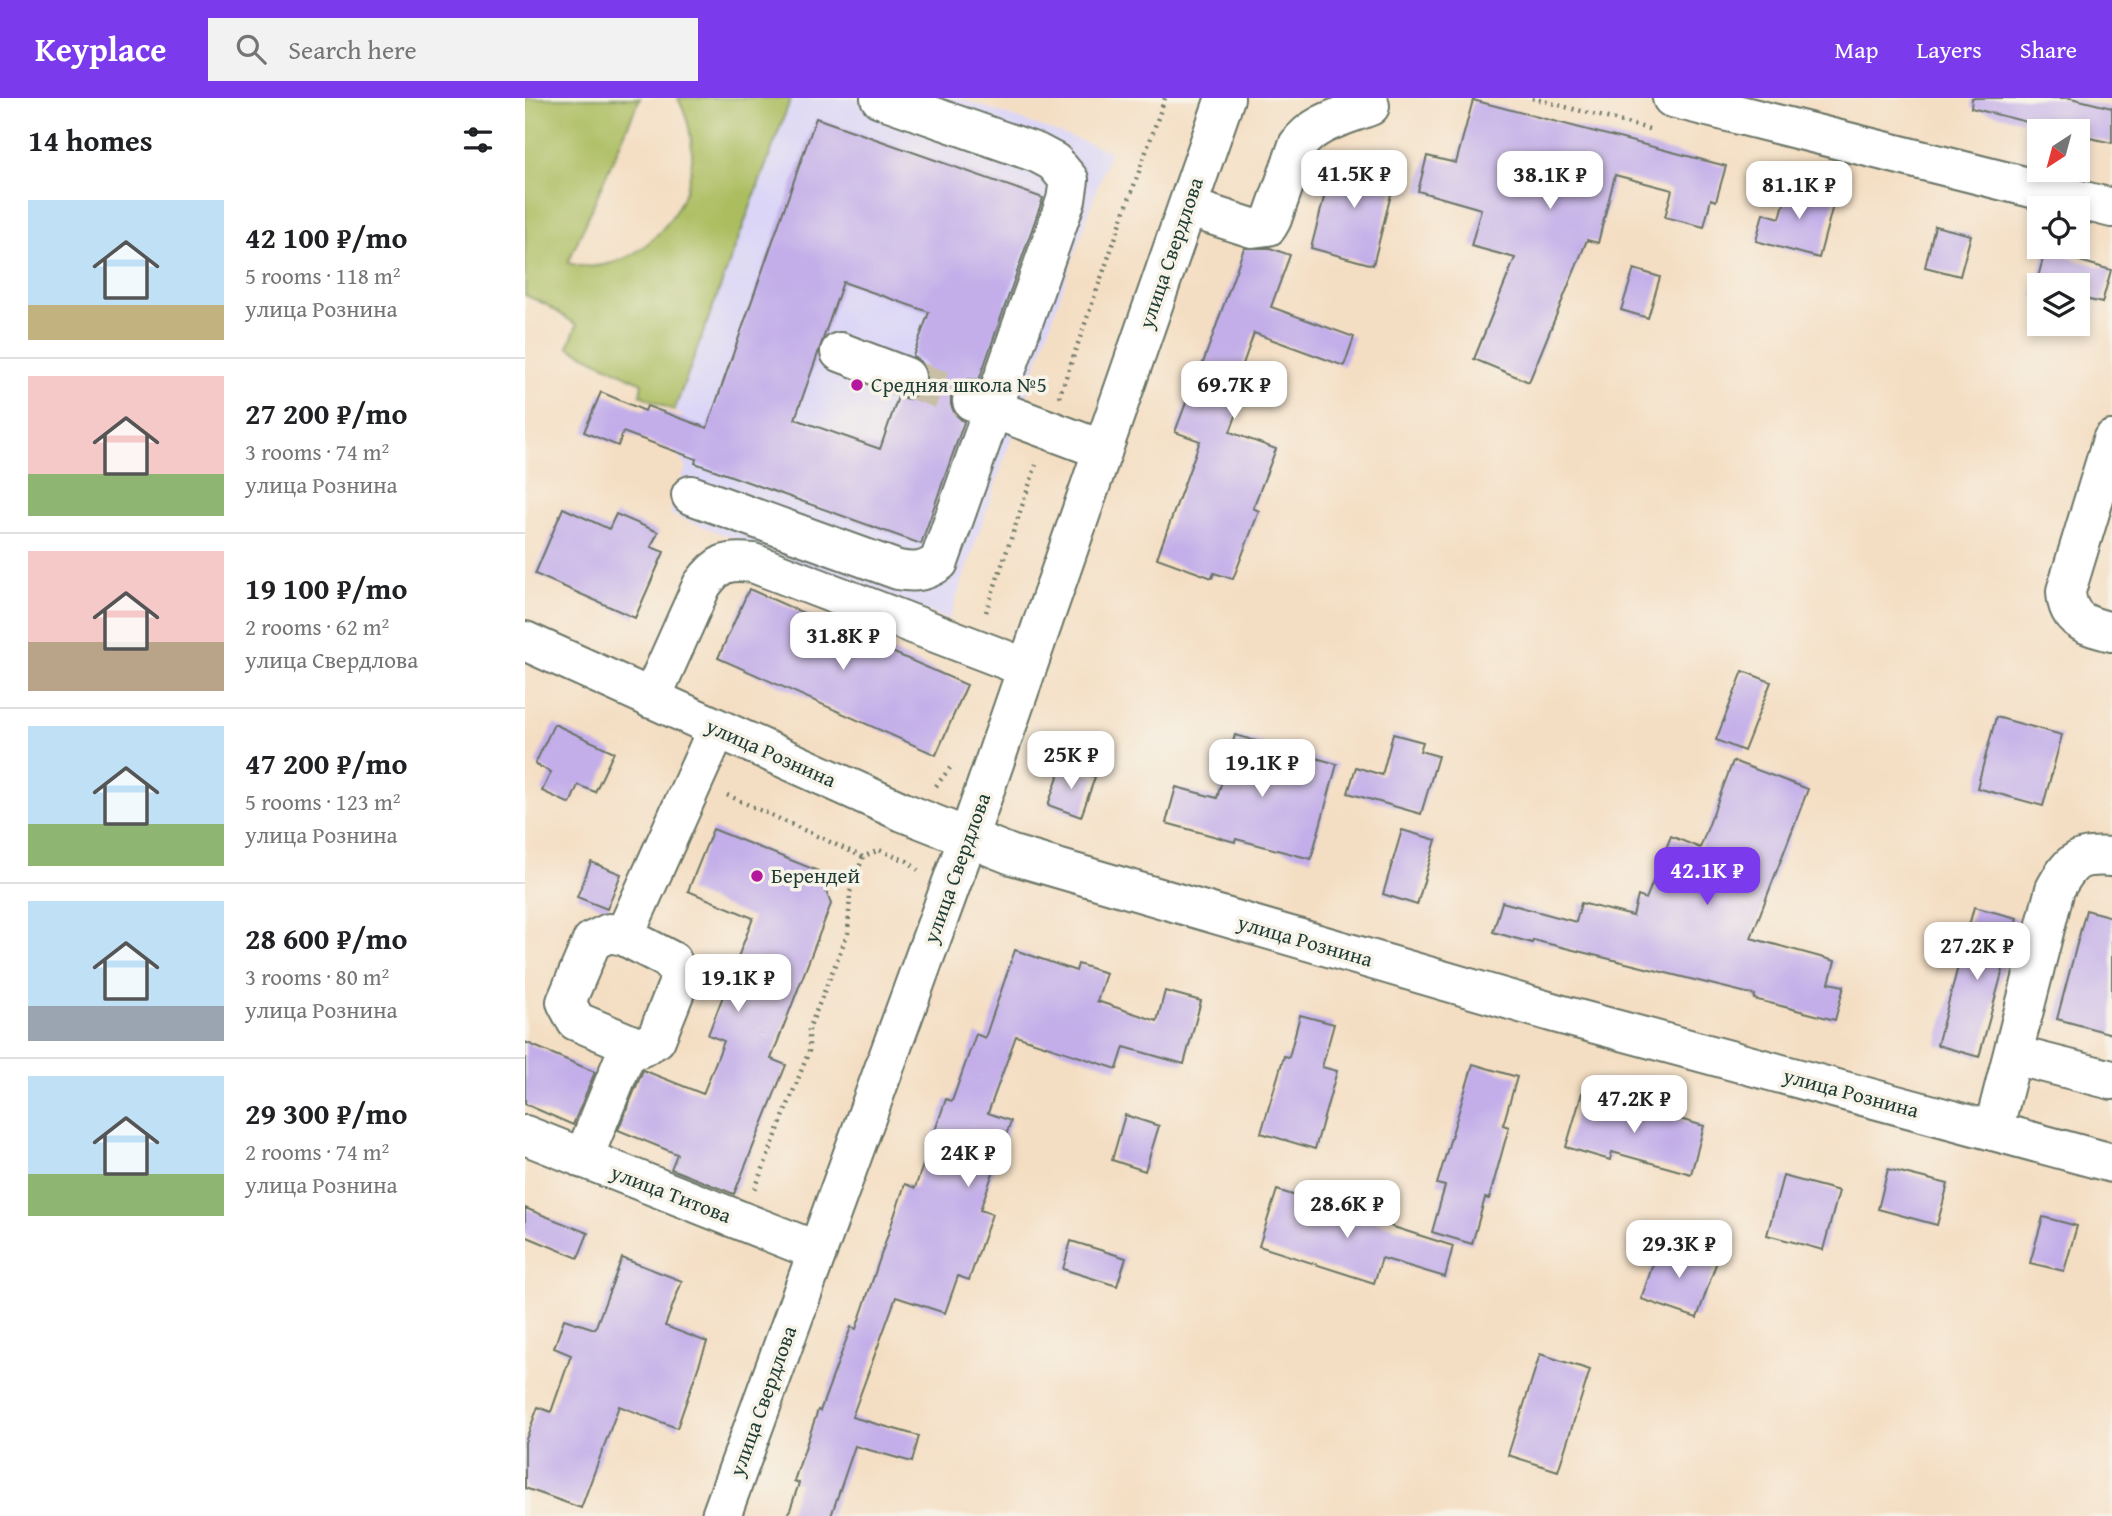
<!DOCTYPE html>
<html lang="en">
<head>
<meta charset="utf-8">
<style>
  body { margin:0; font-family:"Gentium Book Plus",serif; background:#f2f2f2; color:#202124; height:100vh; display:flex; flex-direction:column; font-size:26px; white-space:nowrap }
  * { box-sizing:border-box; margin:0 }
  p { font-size:23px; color:#757577 }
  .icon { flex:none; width:38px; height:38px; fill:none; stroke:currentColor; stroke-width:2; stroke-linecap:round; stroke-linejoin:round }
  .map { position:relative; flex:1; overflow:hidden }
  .drawer { display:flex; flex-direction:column; background:#fff; width:525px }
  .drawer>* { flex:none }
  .needle { width:46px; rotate:216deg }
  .fabs { position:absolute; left:1502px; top:21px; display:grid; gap:14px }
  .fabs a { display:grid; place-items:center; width:63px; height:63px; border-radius:0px; background:#fff; box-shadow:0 4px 10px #0003; font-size:35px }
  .price { position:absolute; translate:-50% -60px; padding:0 16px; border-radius:14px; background:#fff; color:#222; font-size:23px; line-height:46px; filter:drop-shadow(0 2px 4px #0008) }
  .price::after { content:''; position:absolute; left:50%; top:42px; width:21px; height:16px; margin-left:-10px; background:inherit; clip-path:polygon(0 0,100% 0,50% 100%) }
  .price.selected { background:#7c3aed; color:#fff }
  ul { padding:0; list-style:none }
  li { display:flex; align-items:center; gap:21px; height:175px; padding:0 28px }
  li+li { border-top:2px solid #e0e0e0 }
  li span { display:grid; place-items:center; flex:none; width:196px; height:140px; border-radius:0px; color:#555 }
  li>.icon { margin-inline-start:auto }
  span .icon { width:84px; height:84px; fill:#fffc; stroke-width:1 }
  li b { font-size:30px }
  h2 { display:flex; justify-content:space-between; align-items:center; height:84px; padding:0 28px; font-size:30px }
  header { display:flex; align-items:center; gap:42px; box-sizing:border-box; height:98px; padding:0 35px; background:#7c3aed; color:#fff }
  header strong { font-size:33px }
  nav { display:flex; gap:38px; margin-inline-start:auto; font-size:24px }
  .search { width:490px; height:63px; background:#f2f2f2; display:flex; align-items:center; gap:18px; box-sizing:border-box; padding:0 24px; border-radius:0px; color:#757577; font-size:26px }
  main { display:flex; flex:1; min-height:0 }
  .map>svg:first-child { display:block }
  .built { fill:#dbd6f7 }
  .green { fill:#acbd61; stroke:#667d4a; stroke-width:2 }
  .building { fill:#c3aee9; fill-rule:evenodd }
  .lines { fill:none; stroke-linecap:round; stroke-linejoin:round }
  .minor-tunnel { stroke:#c9bea6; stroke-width:38; stroke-dasharray:38 19; stroke-linecap:butt }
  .minor-casing { stroke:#6a7566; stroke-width:42 }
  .major-casing { stroke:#6a7566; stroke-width:42 }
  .path { stroke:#6a7566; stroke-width:4.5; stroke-dasharray:2 5; stroke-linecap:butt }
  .minor { stroke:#fff; stroke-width:38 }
  .major { stroke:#fff; stroke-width:38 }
  .poi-dot { fill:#b5179e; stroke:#f7f3e8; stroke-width:2.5 }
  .labels { text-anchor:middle; stroke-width:7; stroke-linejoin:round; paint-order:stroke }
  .street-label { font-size:21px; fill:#1f3d34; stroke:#f7f3e8 }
  .poi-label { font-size:21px; fill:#1f3d34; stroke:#f7f3e8; text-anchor:start }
</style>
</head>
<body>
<header>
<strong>Keyplace</strong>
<div class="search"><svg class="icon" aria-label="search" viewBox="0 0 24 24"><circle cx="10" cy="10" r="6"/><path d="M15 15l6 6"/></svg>Search here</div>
<nav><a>Map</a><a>Layers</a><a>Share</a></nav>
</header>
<main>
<section class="drawer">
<h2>14 homes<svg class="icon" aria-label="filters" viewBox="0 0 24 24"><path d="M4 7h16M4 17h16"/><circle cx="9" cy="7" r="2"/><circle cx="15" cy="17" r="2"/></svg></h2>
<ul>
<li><span style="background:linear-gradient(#bfe0f5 75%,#c2b280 0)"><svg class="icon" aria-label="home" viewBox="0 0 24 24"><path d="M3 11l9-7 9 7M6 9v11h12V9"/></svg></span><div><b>42 100 ₽/mo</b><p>5 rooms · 118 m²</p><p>улица Рознина</p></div></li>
<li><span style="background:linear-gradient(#f6c9c9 70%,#8fb573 0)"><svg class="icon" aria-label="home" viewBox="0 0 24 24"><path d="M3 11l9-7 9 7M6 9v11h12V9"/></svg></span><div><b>27 200 ₽/mo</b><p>3 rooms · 74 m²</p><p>улица Рознина</p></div></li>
<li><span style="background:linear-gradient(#f6c9c9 65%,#b9a48a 0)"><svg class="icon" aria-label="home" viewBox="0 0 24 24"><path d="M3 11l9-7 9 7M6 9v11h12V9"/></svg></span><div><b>19 100 ₽/mo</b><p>2 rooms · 62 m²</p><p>улица Свердлова</p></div></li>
<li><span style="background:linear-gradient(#bfe0f5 70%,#8fb573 0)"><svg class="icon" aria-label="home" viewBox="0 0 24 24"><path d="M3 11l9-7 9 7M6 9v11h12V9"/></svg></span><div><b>47 200 ₽/mo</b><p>5 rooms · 123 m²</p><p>улица Рознина</p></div></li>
<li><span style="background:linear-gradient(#bfe0f5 75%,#9aa5b1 0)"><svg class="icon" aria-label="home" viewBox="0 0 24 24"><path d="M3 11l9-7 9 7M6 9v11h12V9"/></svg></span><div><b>28 600 ₽/mo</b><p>3 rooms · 80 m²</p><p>улица Рознина</p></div></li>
<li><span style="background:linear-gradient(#bfe0f5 70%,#8fb573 0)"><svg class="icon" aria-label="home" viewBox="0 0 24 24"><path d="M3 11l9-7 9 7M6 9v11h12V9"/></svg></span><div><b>29 300 ₽/mo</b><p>2 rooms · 74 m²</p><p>улица Рознина</p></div></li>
</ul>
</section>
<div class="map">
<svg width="1587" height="1418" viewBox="0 0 1587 1418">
  <rect width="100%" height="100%" fill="#f7f3e8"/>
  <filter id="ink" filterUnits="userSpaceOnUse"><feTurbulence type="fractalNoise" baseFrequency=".0143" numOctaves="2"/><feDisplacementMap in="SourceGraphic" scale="14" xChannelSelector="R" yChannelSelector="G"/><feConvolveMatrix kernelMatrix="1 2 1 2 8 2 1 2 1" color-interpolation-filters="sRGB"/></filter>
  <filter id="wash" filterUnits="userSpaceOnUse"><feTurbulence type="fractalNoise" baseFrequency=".00686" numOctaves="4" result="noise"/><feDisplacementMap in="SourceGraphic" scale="28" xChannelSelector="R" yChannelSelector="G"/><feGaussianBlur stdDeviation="1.57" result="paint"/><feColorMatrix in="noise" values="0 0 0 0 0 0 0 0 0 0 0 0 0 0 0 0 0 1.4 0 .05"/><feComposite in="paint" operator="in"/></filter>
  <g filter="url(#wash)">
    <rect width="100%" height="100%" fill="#f4dec3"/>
    <!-- built -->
    <path class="built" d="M266,0h168l151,53 -161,469 -279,-106 16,-47 -13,-17 9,-34 -8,-5z"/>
    <!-- green -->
    <path class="green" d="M0,0h115l-72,165c60,19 121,-45 124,-103 1,-22 -4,-43 -14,-62h113l-117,313 -34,-16 2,-12 -74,-36 9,-22 -32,-21 -20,-9z"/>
    <g id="blocks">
      <!-- building -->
      <path class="building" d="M1447,0h99l41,10v35l-35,-8v-4h-14l-92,-23z
        M948,2l253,66 -10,35 -5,-2 -7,28 -39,-10 7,-27 -57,-15 -17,68 -11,-3 -58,142 -55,-23 41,-101 -44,-12 10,-37 -63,-18 9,-35 29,7z
        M291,20l227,80 -64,182 -10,-1 -10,5 -8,10v11l4,9 9,8 -43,122 -226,-81 1,-4 -73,-27 -5,14 -34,-14 17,-40 44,19 2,-5 60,22zM318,184l86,30 -16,44 10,8 4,9v11l-8,10 -10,5 -11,-2 -18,52 -85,-30z
        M810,57l62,16 -24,94 -62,-17z
        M1265,84l46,12 -17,64 -63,-17 7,-28 17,5z
        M1410,128l36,9 -11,41 -35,-9z
        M719,150h26l20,7 -19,52 83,30 -10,29 -90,-33 -24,68 10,4 -10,27 46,17 -23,59 6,3 -26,68 -19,-6 -2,5 -55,-20 43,-117 -25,-9 17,-45 2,1z
        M1520,153l66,19 -9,33 -17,-4 -3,10 -5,-1v-23h-38v13l-6,-2z
        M1109,171l26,8 -12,41 -27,-8z
        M38,410l46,21 7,-15 42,18 -7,15 13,5 -29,66 -100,-44z
        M224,491l218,96 -31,70 -218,-97z
        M1218,573l28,11 -27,69 -28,-11z
        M1471,619l66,18 -19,71 -66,-18z
        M29,626l60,28 -19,40 -17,-7 -8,19 -28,-13 9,-19 -16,-8z
        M868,636l30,8 -3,9 18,5 -17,58 -73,-21 8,-26 26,8z
        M710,637l102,29 -26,95 -75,-20 -1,3 -69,-19 10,-36 41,11z
        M1208,663l75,28 -57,149 84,23 -6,22 15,3 -9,34 -81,-21 1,-4 -222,-55 -1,3 -39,-11 9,-30 74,20 5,-19 52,13 5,-20 8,3 25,-63 29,12z
        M537,667l33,12 -14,40 -33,-12z
        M188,731l105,42 13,33 -60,155 15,6 -52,129 -63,-25 6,-15 -59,-24 25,-60 60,24 21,-53 -16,-6 45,-117 -65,-27z
        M877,732l34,10 -19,65 -34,-11z
        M66,764l30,12 -14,35 -30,-12z
        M1449,809l43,11 -38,139 -42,-12z
        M1561,812l26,7v117l-55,-15z
        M490,852l61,21 2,-7 28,9 -9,28 60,20 8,-30 36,10 -17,63 -60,-17 -7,22 -101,-33 -28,77 23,8 -31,89 12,4 -23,66 -11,-4 -13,37 -49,-16 -44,120 67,19 -7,26 -57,-16 -24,70h-43l11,-33 -5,-2 24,-71 2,1 31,-84 5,2 49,-145 10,4 31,-89 6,2 24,-67 9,4z
        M775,917l34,9 -12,43 15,4 -22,78 -54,-16 23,-77 5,1z
        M0,944l70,30 -22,53 -48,-21z
        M948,966l44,13 -14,48 6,2 -20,72 -4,-1 -13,46 -40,-12 13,-46 -8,-2z
        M1057,995l86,26 1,-3 35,10 -13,48 -79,-22 -2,8 -44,-13z
        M600,1017l34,11 -14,45 -33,-11z
        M1363,1071l60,15 -11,41 -59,-16z
        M1258,1078l56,15 -16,59 -56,-15z
        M752,1092l176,56 -8,31 -63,-19 -8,25 -115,-37z
        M0,1110l63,25 -10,25 -53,-22z
        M1518,1119l34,9 -13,45 -34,-8z
        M546,1143l55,17 -9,28 -54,-17z
        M1136,1143l56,20 -20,57 -56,-19z
        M97,1160l60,23 -17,45 42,16 -30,86 -58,-22 -38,102 -56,-20v-46l13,-35 13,5 20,-57 -17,-7 10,-29 31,10z
        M1015,1256l50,16 -32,101 -50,-16z"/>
    </g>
  </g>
  <g filter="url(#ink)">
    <use href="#blocks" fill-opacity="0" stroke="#6a7566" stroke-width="2"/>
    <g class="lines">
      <!-- minor-tunnel -->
      <path class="minor-tunnel" d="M381,279l66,24"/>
      <!-- minor casing -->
      <g class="minor-casing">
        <path id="minor" d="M1147,0l440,110
          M662,109l65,21 16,-2 4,-7 26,-74c16,-23 47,-29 72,-39
          M315,254l66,25
          M447,303l131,49
          M1587,342l-46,151c1,30 21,35 46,41
          M166,397l207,75c17,3 27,2 41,-8l127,-362 3,-20 -15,-18 -17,-9 -157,-55
          M126,601l51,-114c16,-22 24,-25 51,-22l274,105
          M84,835l15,3 48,25 8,18 -24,60 -16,9 -64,-27 -10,-19 26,-61z
          M99,838l93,-207
          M1489,957l98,25
          M1468,1033l62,-242c17,-30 23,-34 57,-32
          M0,1037l292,116
          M58,1061l47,-115
          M196,1418l247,-678 257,-740"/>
      </g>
      <!-- major casing -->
      <g class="major-casing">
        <path id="major" d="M0,543l378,171 109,43 543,158 557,150"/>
      </g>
      <!-- path -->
      <path class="path" d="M1007,0l117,31
        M534,299l106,-299
        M461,514l50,-147
        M411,688l14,-18
        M202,697l136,62 16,-7 28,11 11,9
        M230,1091l54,-138v-22l39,-96 2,-41 13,-35"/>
      <!-- minor -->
      <use href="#minor" class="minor"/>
      <!-- major -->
      <use href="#major" class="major"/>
    </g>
  </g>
  <!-- markers -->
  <g class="poi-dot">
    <circle cx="332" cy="287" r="7"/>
    <circle cx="232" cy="778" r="7"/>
  </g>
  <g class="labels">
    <!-- street labels -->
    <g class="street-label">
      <text transform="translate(646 155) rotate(-71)" y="7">улица Свердлова</text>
      <text transform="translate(246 655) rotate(24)" y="7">улица Рознина</text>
      <text transform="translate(432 770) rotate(-70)" y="7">улица Свердлова</text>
      <text transform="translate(780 843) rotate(16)" y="7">улица Рознина</text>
      <text transform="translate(1326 995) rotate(15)" y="7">улица Рознина</text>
      <text transform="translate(146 1096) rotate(21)" y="7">улица Титова</text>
      <text transform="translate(238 1303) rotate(-70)" y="7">улица Свердлова</text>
    </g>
    <!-- poi labels -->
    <g class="poi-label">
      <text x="346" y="294">Средняя школа №5</text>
      <text x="246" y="785">Берендей</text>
    </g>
  </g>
</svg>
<div class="fabs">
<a><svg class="needle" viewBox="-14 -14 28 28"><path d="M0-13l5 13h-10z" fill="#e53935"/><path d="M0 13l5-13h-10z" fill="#757577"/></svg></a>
<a><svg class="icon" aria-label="locate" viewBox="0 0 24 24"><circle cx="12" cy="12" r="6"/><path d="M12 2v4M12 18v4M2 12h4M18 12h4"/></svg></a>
<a><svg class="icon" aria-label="layers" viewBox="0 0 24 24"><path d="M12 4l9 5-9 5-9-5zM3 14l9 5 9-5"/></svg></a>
</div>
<b class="price" style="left:829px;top:112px">41.5K ₽</b>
<b class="price" style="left:1025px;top:113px">38.1K ₽</b>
<b class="price" style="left:1274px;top:123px">81.1K ₽</b>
<b class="price" style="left:709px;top:323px">69.7K ₽</b>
<b class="price" style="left:318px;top:574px">31.8K ₽</b>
<b class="price" style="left:546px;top:693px">25K ₽</b>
<b class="price" style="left:737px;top:701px">19.1K ₽</b>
<b class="price selected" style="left:1182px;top:809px">42.1K ₽</b>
<b class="price" style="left:1452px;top:884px">27.2K ₽</b>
<b class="price" style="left:213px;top:916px">19.1K ₽</b>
<b class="price" style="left:1109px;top:1037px">47.2K ₽</b>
<b class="price" style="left:443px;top:1091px">24K ₽</b>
<b class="price" style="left:822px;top:1142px">28.6K ₽</b>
<b class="price" style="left:1154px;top:1182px">29.3K ₽</b>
</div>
</main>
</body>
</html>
